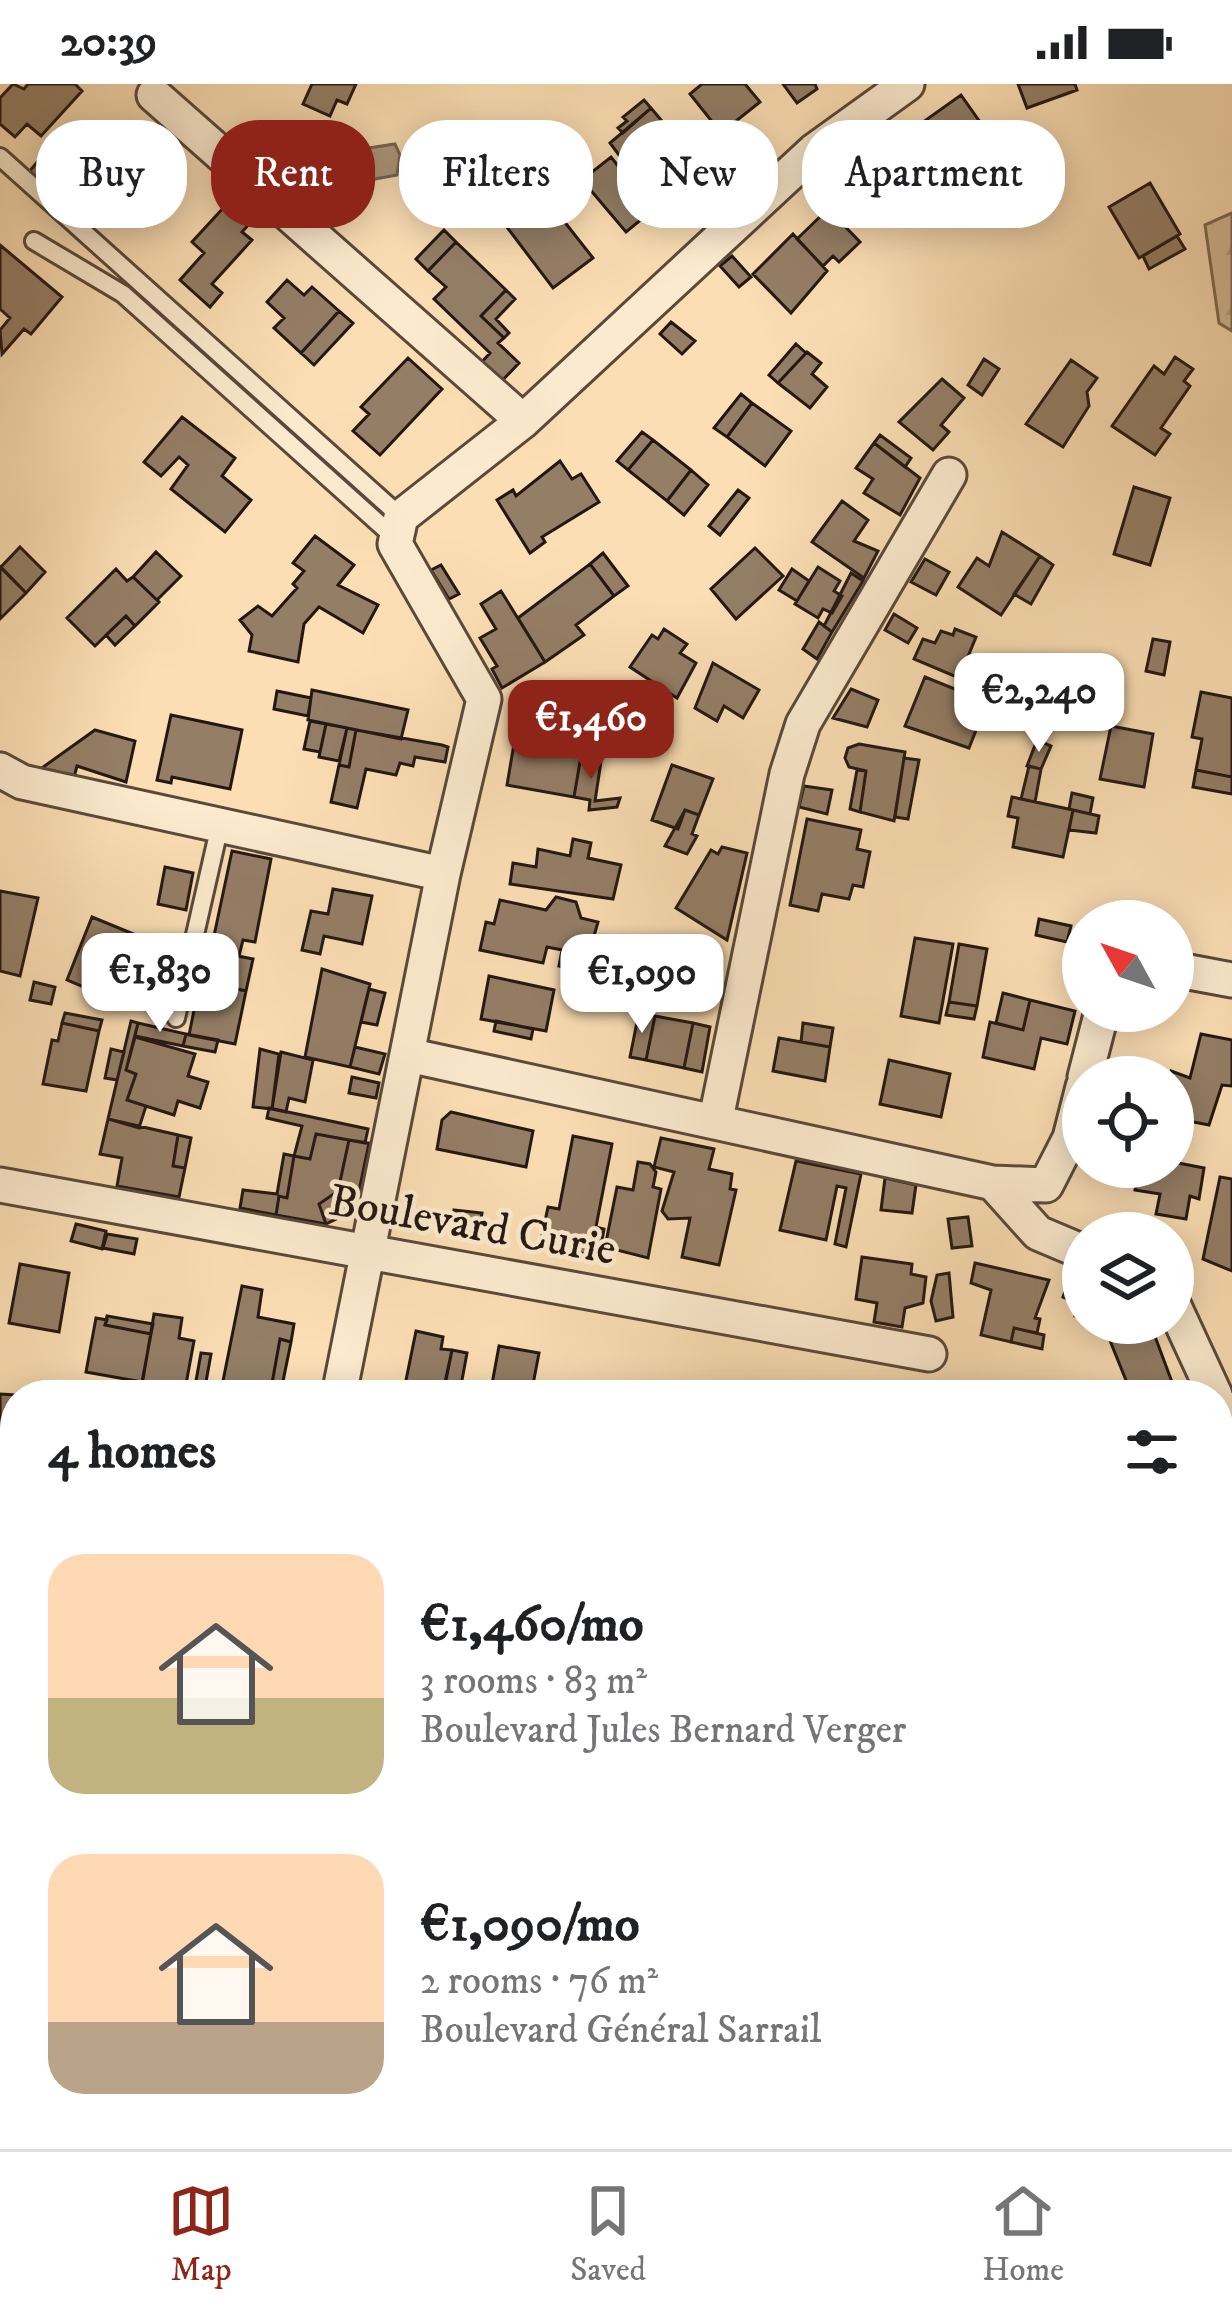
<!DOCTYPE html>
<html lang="en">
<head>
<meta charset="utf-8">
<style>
  body { margin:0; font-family:"IM FELL DW Pica",serif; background:#f6f6f6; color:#202124; height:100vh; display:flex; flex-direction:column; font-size:45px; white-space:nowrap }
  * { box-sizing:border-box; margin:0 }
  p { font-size:39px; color:#757577 }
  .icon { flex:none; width:66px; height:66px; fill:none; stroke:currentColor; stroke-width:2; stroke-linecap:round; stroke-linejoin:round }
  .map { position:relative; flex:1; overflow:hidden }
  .sheet { position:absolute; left:0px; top:1296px; width:1233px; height:771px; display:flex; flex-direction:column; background:#fff; border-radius:48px 48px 0 0; box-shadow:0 6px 30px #0003 }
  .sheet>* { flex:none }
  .guide { position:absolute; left:36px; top:36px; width:1161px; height:108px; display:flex; gap:24px }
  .needle { width:78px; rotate:310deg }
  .buttons { position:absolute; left:1062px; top:816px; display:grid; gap:24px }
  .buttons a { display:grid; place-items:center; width:132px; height:132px; border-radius:50%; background:#fff; box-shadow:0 6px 30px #0003; font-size:60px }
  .price { position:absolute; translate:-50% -102px; padding:0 27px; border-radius:24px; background:#fff; color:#222; font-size:39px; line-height:78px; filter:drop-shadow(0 3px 6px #0008) }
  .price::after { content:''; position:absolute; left:50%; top:72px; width:36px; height:27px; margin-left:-18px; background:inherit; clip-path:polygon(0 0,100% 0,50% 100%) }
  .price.active { background:#8f2418; color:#fff }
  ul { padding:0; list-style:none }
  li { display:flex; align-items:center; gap:36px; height:300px; padding:0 48px }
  li span { display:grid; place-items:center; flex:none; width:336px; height:240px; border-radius:36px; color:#555 }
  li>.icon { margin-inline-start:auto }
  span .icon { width:144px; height:144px; fill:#fffc; stroke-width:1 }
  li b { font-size:51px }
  h2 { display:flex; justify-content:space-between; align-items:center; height:144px; padding:0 48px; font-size:51px }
  .chip { padding:0 42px; border-radius:48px; background:#fff; box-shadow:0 6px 30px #0003; font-size:42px; line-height:108px }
  .chip.active { background:#8f2418; color:#fff }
  .status { display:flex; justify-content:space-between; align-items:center; height:84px; padding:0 60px; background:#fff; direction:ltr }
  .status svg { height:33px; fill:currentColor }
  .tab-bar { display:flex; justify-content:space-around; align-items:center; height:168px; border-top:3px solid #e0e0e0; background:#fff; font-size:33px; color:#757577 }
  .tab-bar a { display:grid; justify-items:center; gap:6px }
  .tab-bar .active { color:#8f2418 }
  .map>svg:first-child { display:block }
  .forest { fill:url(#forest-firs); stroke:#7d6a55; stroke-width:3 }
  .water { fill:#b29a7d; stroke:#796652; stroke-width:3 }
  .building { fill:#947e66; stroke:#241712; stroke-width:3 }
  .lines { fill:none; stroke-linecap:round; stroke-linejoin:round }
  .lane-casing { stroke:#5a493a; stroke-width:22 }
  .street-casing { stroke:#5a493a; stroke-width:39 }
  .lane { stroke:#fceace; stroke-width:16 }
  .street { stroke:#fceace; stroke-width:33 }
  .labels { text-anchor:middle; stroke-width:9; stroke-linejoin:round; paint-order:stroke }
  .street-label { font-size:45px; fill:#241712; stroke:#fceace }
</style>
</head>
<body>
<div class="status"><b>20:39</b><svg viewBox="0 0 49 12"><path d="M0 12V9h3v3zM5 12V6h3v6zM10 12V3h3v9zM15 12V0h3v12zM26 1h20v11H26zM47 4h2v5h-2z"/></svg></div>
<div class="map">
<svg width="1232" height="2065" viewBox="0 0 1232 2065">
  <defs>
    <pattern id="forest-firs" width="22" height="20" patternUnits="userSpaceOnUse" patternTransform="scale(3)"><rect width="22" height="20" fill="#d6bc98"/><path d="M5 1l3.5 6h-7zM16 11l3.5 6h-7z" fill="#b8a182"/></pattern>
  </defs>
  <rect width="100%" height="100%" fill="#fbdeb4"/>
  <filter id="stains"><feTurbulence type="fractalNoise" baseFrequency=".00167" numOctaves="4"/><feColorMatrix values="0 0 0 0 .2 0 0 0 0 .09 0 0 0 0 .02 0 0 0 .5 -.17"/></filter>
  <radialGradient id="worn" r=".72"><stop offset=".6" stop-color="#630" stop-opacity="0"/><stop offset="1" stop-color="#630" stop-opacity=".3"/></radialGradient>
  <!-- forest -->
  <path class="forest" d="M1232,129v118l-13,-8 -14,-98z"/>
  <!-- water -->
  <path class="water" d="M395,60l5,11 -3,20 -22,4 -8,9 -25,-7v-29z"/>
  <!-- building -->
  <path class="building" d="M13,0l11,5 4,-5h47l7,7 -41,45 -14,-12 -12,13 -15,-13v-26z
    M312,0h44l-9,20 -10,-4 -7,16 -27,-12z
    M702,0h43l15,18 -39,31 -31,-39z
    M783,0h32l2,5 -20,14z
    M1018,0h57l2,6 -50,18z
    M961,11l33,47 -22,16 -4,-6 -23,15 -29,-40z
    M644,16l7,8 -28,25 -5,-5 9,-7 -4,-4z
    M651,24l41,49 -47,33 -35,-47z
    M916,43l25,34 -23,17 13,19 -24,16 -28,-38 18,-12 -3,-5 13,-9 -7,-10z
    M134,44l35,31 -53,59 -33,-30 -6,7 -18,-17 21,-24 20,20 2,-9z
    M611,73l42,53 -27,22 -44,-52z
    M692,73l8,10 -29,24 -9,-11z
    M39,76l20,18 -11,12 -20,-17z
    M720,80l20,26 -9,7 -21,-26z
    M1150,99l30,51 -41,24 -30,-51z
    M541,108l52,66 -40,30 -50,-66z
    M236,110l22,20 -16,18 10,8 -40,44 10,9 -12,14 -30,-27 24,-27 -12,-11z
    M828,125l32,33 -21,20 -6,-6 -10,10 -26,-27z
    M444,146l12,12 -28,29 -12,-12z
    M793,150l34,37 -36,42 -38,-39z
    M1177,152l8,13 -36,20 -6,-13z
    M456,158l50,48 -25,26 23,22 -6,5 21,20 -20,21 -21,-18 12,-13 -56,-54 12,-12 -18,-16z
    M0,161l62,52 -31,37 -7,-5 -22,25 -2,-24 10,-12 -10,-9z
    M732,172l19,21 -12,10 -19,-21z
    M287,196l17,15 8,-8 27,24 -38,42 -27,-25 10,-10 -17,-16z
    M506,206l9,9 -19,20 13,14 -5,5 -23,-22z
    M339,227l14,12 -39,42 -13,-12z
    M671,238l24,19 -13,13 -22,-20z
    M796,260l10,9 -28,30 -9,-8z
    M807,268l14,11 -9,11 15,13 -17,21 -32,-25z
    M1175,273l18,12 -9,12 6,5 -29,42 9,6 -15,21 -43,-29 42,-60 10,8z
    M408,274l34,31 -62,66 -27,-24 16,-17 -8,-7z
    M984,275l15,10 -17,26 -14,-10z
    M1071,276l26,18 -10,14 2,14 -26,41 -37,-23z
    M942,295l22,19 -23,27 8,7 -16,18 -34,-28z
    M741,310l11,9 -25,34 -13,-9z
    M752,319l39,28 -26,35 -38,-29z
    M182,333l53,41 -13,18 29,24 -26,32 -54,-43 17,-24 -9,-8 -18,19 -17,-14z
    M642,348l11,8 -25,30 -11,-9z
    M880,351l31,23 -6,9 -31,-24z
    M653,356l38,30 -24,31 -39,-31z
    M874,359l46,35 -20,37 -36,-22 9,-14 -17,-11z
    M560,377l12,18 9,-5 18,28 -57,35 3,5 -15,11 -33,-53 16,-10 3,6z
    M691,386l17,15 -24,30 -17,-14z
    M1134,403l36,11 -20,67 -36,-11z
    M738,406l11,8 -29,37 -11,-9z
    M842,417l26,19 -14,21 24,10 -14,27 -52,-36z
    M1002,448l38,24 -39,59 -43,-28 19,-29 12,8z
    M315,452l39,29 -16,20 40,20 -15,28 -44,-26 -15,17 -6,38 -49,-11 3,-16 -12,-15 18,-14 14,10 25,-28 -4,-4 11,-13 -11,-8z
    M20,463l25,25 -19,21 -25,-26z
    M755,464l28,28 -47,43 -25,-30z
    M156,468l25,24 -24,24 -24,-23z
    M603,469l25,33 -14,10 -24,-32z
    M1040,472l13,9 -22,39 -17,-10z
    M925,475l24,13 -13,23 -25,-13z
    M590,480l24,32 -38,29 8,10 -39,27 -27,-44z
    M441,481l18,29 -10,5 -18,-29z
    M0,483l26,26 -26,26z
    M818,483l22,14 -6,10 8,5 -10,17 -9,-4 -5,9 -23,-14z
    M116,485l11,12 6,-4 26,25 -24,24 -9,-10 -31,30 -28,-28z
    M792,485l17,12 -12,20 -18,-11z
    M851,489l12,8 -31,51 -8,-6z
    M501,507l44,71 -43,26 -10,-19 5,-3 -17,-28 16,-9 -15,-25z
    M894,530l23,14 -9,15 -23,-13z
    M126,532l9,10 -20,19 -9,-10z
    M819,538l13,10 -15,27 -14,-10z
    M664,545l23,15 -7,9 16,10 -19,35 -47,-31 22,-32 6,4z
    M955,545l21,8 -17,41 -45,-19 9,-20 12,4 6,-12 12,4z
    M1153,555l17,3 -6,33 -18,-4z
    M713,579l46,27 -16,28 -19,-12 -7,15 -22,-13z
    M925,593l62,25 -18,46 -64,-22z
    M851,605l27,11 -11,27 -34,-9z
    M312,606l96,20 -7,29 -93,-19z
    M277,607l34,7 -3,18 -34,-7z
    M1201,608l31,6v79l-36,-7 6,-31 -10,-2z
    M171,631l71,15 -12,59 -58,-12 -1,6 -14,-3z
    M310,637l16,3 -6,28 -16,-3z
    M326,640l21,4 -8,33 -20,-4z
    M1111,642l42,8 -9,53 -44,-8z
    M347,644l9,2 -7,37 -10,-2z
    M95,646l40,11 -9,41 -49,-16 -5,19 -40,-10z
    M356,646l86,15 6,2 -3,15 -30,-5 -2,9 -13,-3 -4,12 -30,-6 -9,39 -26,-6 8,-37 10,2z
    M515,654l67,12 -8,47 -67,-12z
    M1037,656l14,6 -10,23 -14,-3z
    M859,660l46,8 -11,69 -34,-9 6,-41 -17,-4 -4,-9 3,-10z
    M582,666l20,5 -7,46 25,-3 -3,9 -28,3 1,-10 -16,-3z
    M904,674l15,2 -11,59 -13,-2z
    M672,681l41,14 -14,36 -14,-5 -7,19 -26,-9z
    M1029,682l12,3 -6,33 -14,-3z
    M857,686l9,1 -6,41 -10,-3z
    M1196,686l36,7v17l-39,-7z
    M804,702l28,4 -5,24 -28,-7z
    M1072,709l21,5 -3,16 -21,-5z
    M1012,713l61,13 -10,47 -50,-10 5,-29 -10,-2z
    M685,726l14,5 -7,19 5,2 -10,18 -22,-8z
    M1073,726l26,6 -3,17 -27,-3z
    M807,735l54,11 -4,19 13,3 -7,35 -10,-2 -4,14 -27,-5 -4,17 -28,-6z
    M573,755l18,4 -3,15 33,7 -8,34 -103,-15 3,-21 23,4 2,-18 32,7z
    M722,763l25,6 -20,87 -51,-32 35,-58 7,4z
    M232,767l39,8 -16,83 -12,-2 -4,16 -28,-6z
    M165,783l28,6 -7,37 -28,-6z
    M333,805l39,7 -10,48 -38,-8 -4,18 -18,-4 9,-39 17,3z
    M0,807l38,7 -18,78 -20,-5z
    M556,813l20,5 5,16 17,4 -14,49 -25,-5 3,-16 -15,-3 -4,16 -63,-13 6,-28 8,2 6,-24 46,10z
    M92,833l83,34 -23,55 -30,-11 -3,7 -52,-22z
    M1039,835l32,7 -4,16 -31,-7z
    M915,854l38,6 -14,79 -38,-7z
    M959,860l28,5 -10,57 -28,-4z
    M217,868l36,7 -7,32 -46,-10 3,-14 11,2z
    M568,884l23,5 -4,17 -14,-2 -10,-15z
    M322,885l48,15 -20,83 -45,-10z
    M489,892l65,14 -8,41 -65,-12z
    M610,892l32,7 -4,18 -32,-7z
    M200,897l46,10 -11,53 -46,-9z
    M34,898l21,5 -4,17 -21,-4z
    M369,905l16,4 -8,32 -16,-3z
    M1003,909l27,7 -7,30 -27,-7z
    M1030,916l45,11 -8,33 -26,-6 -7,31 -51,-12 7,-35 33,8z
    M949,918l28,4 -3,13 -28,-4z
    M639,928l16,4 -9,44 -16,-3z
    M65,929l37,7 -3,11 -37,-8z
    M655,932l38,7 -9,45 -38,-8z
    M131,937l7,2 -12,47 10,4 -9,26 19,6 -7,22 -31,-9z
    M496,937l37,8 -2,10 -37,-8z
    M62,939l37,8 -13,60 -43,-7 9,-44 6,1z
    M138,939l48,11 -3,12 -48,-10z
    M693,939l17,4 -8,45 -18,-4z
    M803,939l30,5 -3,19 -29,-5z
    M186,950l32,6 -3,12 -32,-6z
    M1201,950l31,6v46l-10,-1 -13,40 -36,-7 -4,-41 2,-6 19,7z
    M135,953l60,17 -7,22 20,6 -8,26 -22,-7 -4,14 -47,-15 9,-26 -10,-4z
    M779,954l51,9 -5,34 -52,-10z
    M355,963l30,7 -6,20 -29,-7z
    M111,965l13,3 -7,28 -12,-2z
    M260,965l19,5 -7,55 -19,-2z
    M281,968l32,8 -8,42 -16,-4 -3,14 -14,-3z
    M889,976l61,14 -9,43 -61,-13z
    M352,993l27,6 -3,15 -27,-5z
    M269,1024l99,21 -3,14 -49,-9 -6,25 -16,-3 8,-30 -35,-8z
    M451,1028l82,19 -7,36 -89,-18 5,-29z
    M108,1035l70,16 -5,31 12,2 -6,29 -62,-11 5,-28 -22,-4z
    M316,1050l33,6 -11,51 -19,13 7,20 -50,-9 3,-19 8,2 7,-42 16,3z
    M178,1051l13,3 -6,30 -12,-2z
    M573,1052l39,8 -16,83 8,2 -5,28 -59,-12 8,-38 11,2z
    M661,1054l53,11 -5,20 23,5 -2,15 6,1 -17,75 -37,-8 8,-39 -22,1 -6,-8 12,-39 -20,-5z
    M349,1056l20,3 -14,67 -29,14 -7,-20 19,-13z
    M284,1070l10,2 -7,42 -8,-2 -3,19 -36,-7 3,-18 34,4z
    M796,1077l65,13 -15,73 -11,-3 11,-56 -9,-2 -11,54 -46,-10z
    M638,1078l12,2 6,8 -3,15 8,2 -13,69 -43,-11 12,-60 16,3z
    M1173,1078l31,6 -5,31 -9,-3 -4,23 -30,-5 4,-20 -25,-4 5,-23h33z
    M1220,1093l12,2v92l-29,-12z
    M885,1094l31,7 -4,28 -31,-3z
    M454,1126l28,3 -3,18 -28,-4z
    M968,1133l4,29 -20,2 -4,-29z
    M76,1140l30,7 -4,18 -31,-8z
    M107,1150l30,5 -3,15 -31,-6z
    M862,1173l50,7 -1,10 15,3 -3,26 -18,5 -3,19 -28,-5 3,-19 -21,-4z
    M975,1179l74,17 -14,38 5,1 -3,14 -23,-5 -3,14 -30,-7 10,-45 -20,-7z
    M20,1180l49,9 -10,59 -50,-9z
    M949,1189l4,44 -17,4 -5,-20 6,-26z
    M1071,1190l12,4v40l-8,-2 4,-13 -16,-6z
    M242,1202l20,4 -4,27 36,7 -3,18 -11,-3 -9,50 -48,-8z
    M154,1230l28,4 -3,20 15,3 -10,54 -43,-4z
    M107,1232l46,8 -2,10 -46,-9z
    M96,1234l11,2 -2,5 46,9 -9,48 -56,-10z
    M1097,1239h53l22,59 -40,13 -28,-69z
    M1014,1244l30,7 -2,14 -31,-7z
    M416,1247l27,6 -2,12 11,1 -9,45h-40z
    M280,1255l11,3 -10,49 -10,-2z
    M499,1262l40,7 -8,42h-41z
    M452,1266l15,3 -7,38 -16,-4z
    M201,1269l10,1 -7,39 -10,-1z
    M0,1310l15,1v43l-15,-2z
    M1218,1522l4,50 10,-1v36h-14z
    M1221,1525h10l1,46 -10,1z
    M1232,1687v44l-14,-26v-11z
    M0,1724h15v47h-15z
    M1232,1907v35l-14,1v-35z"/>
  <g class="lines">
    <!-- lane casing -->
    <g class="lane-casing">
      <path id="lane" d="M0,73l401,360
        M34,157l89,53 272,244
        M176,934l44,-193
        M1218,1651l14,3"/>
    </g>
    <!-- street casing -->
    <g class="street-casing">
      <path id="street" d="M154,11l369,326
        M0,686l22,12 421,92
        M1173,885l59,11
        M408,971l585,128 53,2 24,-47 13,-51
        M1085,993l17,-66
        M716,1035l71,-345 16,-50 146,-249
        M993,1099l45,50 45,19
        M0,1101l929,169
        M1173,1220l42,91
        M339,1311l104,-521 41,-175 -89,-155 6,-27 122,-96 291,-270 93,-67
        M1218,1318l14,30
        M0,1483l15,3"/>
    </g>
    <!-- lane -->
    <use href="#lane" class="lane"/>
    <!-- street -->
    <use href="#street" class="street"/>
  </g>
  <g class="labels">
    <!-- street labels -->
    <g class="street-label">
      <text transform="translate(473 1139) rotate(10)" y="16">Boulevard Curie</text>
    </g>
  </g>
  <rect width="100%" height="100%" filter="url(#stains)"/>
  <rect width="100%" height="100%" fill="url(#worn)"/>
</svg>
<div class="buttons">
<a><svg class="needle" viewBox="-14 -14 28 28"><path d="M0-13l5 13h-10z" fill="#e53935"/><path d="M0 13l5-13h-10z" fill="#757577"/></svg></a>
<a><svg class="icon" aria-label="locate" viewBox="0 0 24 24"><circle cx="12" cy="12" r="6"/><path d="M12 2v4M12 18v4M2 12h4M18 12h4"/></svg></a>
<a><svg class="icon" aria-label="layers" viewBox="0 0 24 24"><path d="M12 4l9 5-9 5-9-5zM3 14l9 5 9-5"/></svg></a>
</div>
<b class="price" style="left:1039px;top:671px">€2,240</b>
<b class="price active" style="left:591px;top:698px">€1,460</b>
<b class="price" style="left:160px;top:951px">€1,830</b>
<b class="price" style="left:642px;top:952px">€1,090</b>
<div class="guide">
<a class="chip">Buy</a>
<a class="chip active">Rent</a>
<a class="chip">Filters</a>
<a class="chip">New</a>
<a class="chip">Apartment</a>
</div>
<section class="sheet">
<h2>4 homes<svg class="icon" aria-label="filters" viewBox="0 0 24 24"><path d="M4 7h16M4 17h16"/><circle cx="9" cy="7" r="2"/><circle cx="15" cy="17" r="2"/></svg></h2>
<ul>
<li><span style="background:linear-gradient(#ffd9b3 60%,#c2b280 0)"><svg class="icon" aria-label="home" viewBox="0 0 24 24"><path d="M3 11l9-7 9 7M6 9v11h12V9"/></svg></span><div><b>€1,460/mo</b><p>3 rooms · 83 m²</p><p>Boulevard Jules Bernard Verger</p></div></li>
<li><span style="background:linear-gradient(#ffd9b3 70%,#b9a48a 0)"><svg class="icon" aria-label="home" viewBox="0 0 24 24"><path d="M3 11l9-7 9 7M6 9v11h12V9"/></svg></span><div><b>€1,090/mo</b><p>2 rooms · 76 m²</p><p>Boulevard Général Sarrail</p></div></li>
</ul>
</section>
</div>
<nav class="tab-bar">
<a class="active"><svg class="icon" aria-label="map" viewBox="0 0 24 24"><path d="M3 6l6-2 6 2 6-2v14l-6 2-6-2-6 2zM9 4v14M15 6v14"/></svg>Map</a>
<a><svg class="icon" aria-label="saved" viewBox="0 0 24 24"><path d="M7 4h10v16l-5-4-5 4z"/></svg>Saved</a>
<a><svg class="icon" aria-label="home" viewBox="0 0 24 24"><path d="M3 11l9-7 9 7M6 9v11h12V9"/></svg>Home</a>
</nav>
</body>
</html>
